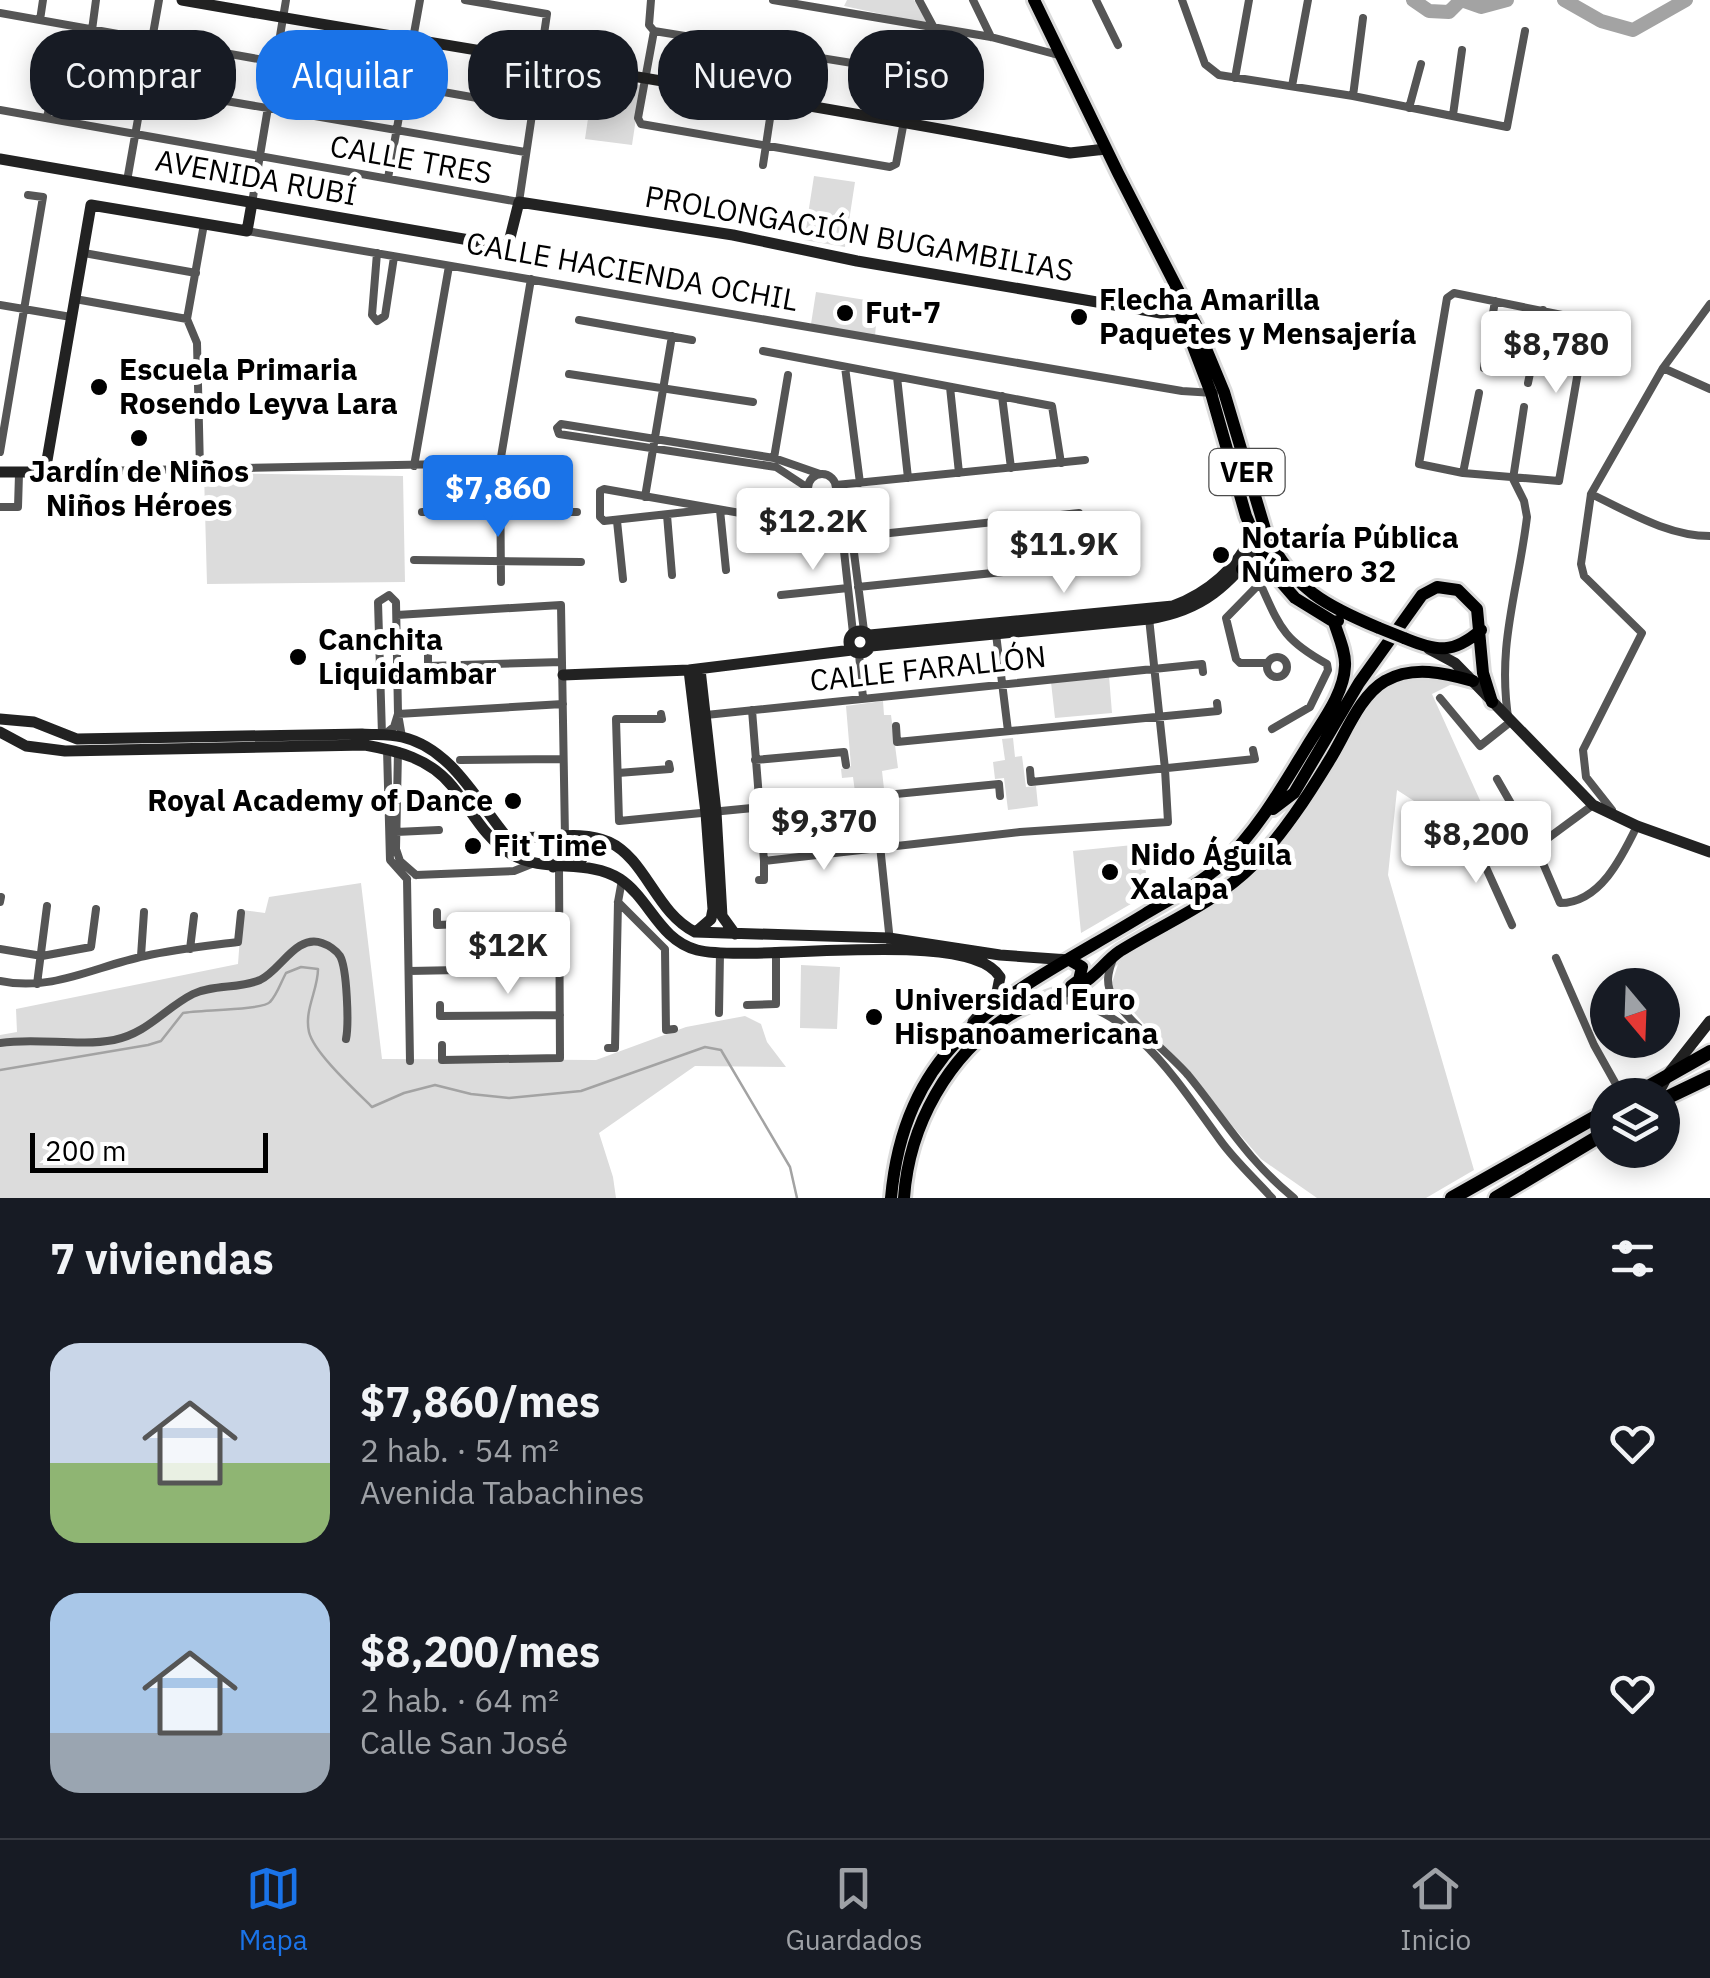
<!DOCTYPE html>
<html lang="es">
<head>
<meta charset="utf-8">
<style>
  body { margin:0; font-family:"IBM Plex Sans",sans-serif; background:#242831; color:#f1f3f6; height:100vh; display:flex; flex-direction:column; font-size:38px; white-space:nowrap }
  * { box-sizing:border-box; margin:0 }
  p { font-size:32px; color:#9ea1a6 }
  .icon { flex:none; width:55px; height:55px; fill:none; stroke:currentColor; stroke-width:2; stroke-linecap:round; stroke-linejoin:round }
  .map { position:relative; height:1198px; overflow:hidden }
  .drawer { display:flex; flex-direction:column; background:#171b24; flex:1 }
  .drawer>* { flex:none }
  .banner { position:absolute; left:30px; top:30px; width:1000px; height:90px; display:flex; gap:20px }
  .needle { width:65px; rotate:161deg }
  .fabs { position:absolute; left:1590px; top:968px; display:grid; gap:20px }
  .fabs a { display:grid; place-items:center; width:90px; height:90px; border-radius:50%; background:#171b24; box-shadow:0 5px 25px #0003; font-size:50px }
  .scale { position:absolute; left:30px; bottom:25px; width:238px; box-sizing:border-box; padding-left:10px; border:5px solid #000; border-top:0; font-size:28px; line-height:35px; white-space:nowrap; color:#000; -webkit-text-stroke:8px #fff; paint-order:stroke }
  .price { position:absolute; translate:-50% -85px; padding:0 22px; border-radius:10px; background:#fff; color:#222; font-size:32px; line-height:65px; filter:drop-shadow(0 2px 5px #0008) }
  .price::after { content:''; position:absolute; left:50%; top:60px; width:30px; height:22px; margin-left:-15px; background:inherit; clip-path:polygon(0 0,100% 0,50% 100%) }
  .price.on { background:#1a73e8; color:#fff }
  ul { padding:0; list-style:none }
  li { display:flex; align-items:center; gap:30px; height:250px; padding:0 50px }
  li span { display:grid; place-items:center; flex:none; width:280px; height:200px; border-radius:30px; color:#555 }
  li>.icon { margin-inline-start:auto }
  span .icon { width:120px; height:120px; fill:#fffc; stroke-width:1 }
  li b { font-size:42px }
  h2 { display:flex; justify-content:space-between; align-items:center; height:120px; padding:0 50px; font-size:42px }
  .tag { padding:0 35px; border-radius:40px; background:#171b24; box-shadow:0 5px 25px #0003; font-size:35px; line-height:90px }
  .tag.on { background:#1a73e8; color:#fff }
  .menu { display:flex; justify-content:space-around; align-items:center; height:140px; border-top:2px solid #363941; background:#171b24; font-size:28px; color:#9ea1a6 }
  .menu a { display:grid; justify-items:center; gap:5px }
  .menu .on { color:#1a73e8 }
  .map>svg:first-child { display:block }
  .green { fill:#dcdcdc }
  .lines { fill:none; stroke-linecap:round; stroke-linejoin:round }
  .stream { stroke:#a3a3a3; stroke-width:2.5 }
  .river { stroke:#a3a3a3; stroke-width:14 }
  .primary-casing { stroke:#dbdbdb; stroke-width:18 }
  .highway-casing { stroke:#dbdbdb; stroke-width:19 }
  .street { stroke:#555; stroke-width:8 }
  .secondary { stroke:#222; stroke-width:11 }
  .primary { stroke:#000; stroke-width:12 }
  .highway { stroke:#000; stroke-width:14 }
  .primary-bridge-casing { stroke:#dbdbdb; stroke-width:18; stroke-linecap:butt }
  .primary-bridge { stroke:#000; stroke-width:12 }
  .poi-dot { fill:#000; stroke:#fff; stroke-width:4 }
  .labels { text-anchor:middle; stroke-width:10; stroke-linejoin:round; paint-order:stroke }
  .shield { fill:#fff; stroke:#4c4c4c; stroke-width:2.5 }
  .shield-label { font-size:28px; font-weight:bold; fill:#000 }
  .street-label { font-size:30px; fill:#000; stroke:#fff }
  .poi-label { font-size:30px; font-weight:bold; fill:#000; stroke:#fff; text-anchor:start }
</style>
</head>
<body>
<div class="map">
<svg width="1710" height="1198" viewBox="0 0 1710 1198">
  <rect width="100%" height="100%" fill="#fff"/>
  <!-- green -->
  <path class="green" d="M847,0h67l14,24 -84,-18z
    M594,78l47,7 -9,60 -47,-6z
    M814,176l41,6 -10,65 -41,-7z
    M816,292l62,10 -3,34 -64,-12z
    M204,473l199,3 2,106 -198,2z
    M1426,675l32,6 -26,13 51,113 -38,14 -48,-31 -9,85 86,295 -48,28h-109l-56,-39 -150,-173 7,-22 13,-13 125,-87 117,-167 27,-19z
    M1109,676l3,37 -57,5 -4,-36z
    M883,701l1,14h7l7,53 -16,3 2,18 -29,3 -2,-15 -11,1 -1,-9 10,-3 -5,-60z
    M1013,738l2,19 7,-1 4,31 10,-1 2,20 -30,4 -4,-32 -9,1 -2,-17 12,-2 -3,-21z
    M1143,844l5,50 -67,39 -8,-82z
    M361,883l21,176 214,1 90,-33 59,-11 16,8 6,18 19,25 -91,-1 -96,67 14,44 3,21h-616v-163l17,-3 -1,-23 222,-45 4,-54 23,3 4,-16z
    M801,965l39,2 -3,62 -37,-1z"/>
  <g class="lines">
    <!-- stream -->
    <path class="stream" d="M0,1070l148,-25 13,-4 22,-28c17,-3 80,-3 87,-11 7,-7 11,-20 16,-29l15,-6 17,2c0,21 -14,41 -9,63 5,21 47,59 63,75l32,-14 31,-8 36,9 38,4 72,-7 124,-44 16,3 69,117 7,31"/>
    <!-- river -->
    <path class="river" d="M1413,0l16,11 20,1 12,-12 20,7 26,-7
      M1564,0l37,21 32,9 53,-30"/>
    <!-- primary casing -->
    <g class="primary-casing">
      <path id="primary" d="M1034,0l84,173 79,154 27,65 43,144c27,53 59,70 112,92
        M1179,298l1,14 31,81 35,123 22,51 27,31 39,24 4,-1
        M1242,569l16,3 10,-5
        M1404,638c34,14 49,16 77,-8
        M1273,809l21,-16 65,-110 63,-88 15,-8 21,3 19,19 6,64 9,29
        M1070,960l12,7 -3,13 -8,6
        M891,1198c15,-167 128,-207 254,-284 25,-15 55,-30 77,-50 35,-33 59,-75 84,-116 14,-24 38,-53 39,-82 1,-14 -7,-31 -11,-44
        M904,1198c5,-73 44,-143 106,-183 22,-14 47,-19 70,-30 16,-8 25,-24 40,-34 45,-28 95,-48 133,-86 30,-31 54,-68 76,-104 16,-25 30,-65 56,-80 28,-16 60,-8 88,0"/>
    </g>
    <!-- highway casing -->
    <g class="highway-casing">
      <path id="highway" d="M1634,1095l76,-43
        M1662,1100l48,-23
        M1452,1198l156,-88
        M1496,1198l112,-67"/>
    </g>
    <!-- street -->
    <path class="street" d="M651,0l-2,25 5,6
      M773,0l218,37 71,19
      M919,0l15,28
      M973,0l18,37
      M1096,0l22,45
      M1182,0l23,64 14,11 134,21 154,31 18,-96
      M0,13l533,95
      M40,20l3,-20
      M92,30l4,-30
      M654,31l254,41 4,6 -16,86 -6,3 -249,-43 -3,-6z
      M1235,78l14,-78
      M1292,86l16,-86
      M1353,96l10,-78
      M1409,108l12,-44
      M0,110l519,92 28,-188 -82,-14
      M1453,115l9,-65
      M47,118l9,-46 469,80
      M763,165l17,-113
      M388,178l32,-178
      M127,181l32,-181
      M252,203l34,-203
      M247,231l935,160 32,2
      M84,253l112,20
      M377,253l-5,62 5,6 8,-5 9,-59
      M1454,293l133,27 -28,161 -96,-8 -44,-9 28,-166z
      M75,299l112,20
      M0,305l71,12
      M187,319l10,24 3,126
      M187,319l17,-95
      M579,320l113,20
      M763,351l289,55 9,57
      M845,367l15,116
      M1484,368l11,-67
      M1663,368l47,21
      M569,374l184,28
      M897,377l11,101
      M1528,383l15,-73
      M950,387l9,86
      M1002,396l9,72
      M0,452l43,-255 -15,-2
      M774,458l14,-83
      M414,466l35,-200
      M45,472l455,-9
      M1463,473l16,-80
      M808 488a14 14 0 1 1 28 0a14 14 0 1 1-28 0Z
      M836,485l249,-25
      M808,488l-32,-21 -217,-33 -2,-6 4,-4 213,34 46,16
      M835,494l17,43 12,94
      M1591,494c38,18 77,42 119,42
      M645,497l27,-161
      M820,502l17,20 6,20 10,91
      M0,507h18l1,-33
      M714,509l-110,12 -4,-4v-26l4,-2 142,25
      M720,510l6,60
      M422,512h155
      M667,515l5,60
      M617,521l6,58
      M852,537l227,-24
      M414,560l167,2
      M1259,581c21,46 23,58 68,83l1,6 -18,37 -38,22
      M501,582l-1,-119 31,-184
      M858,587l231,-24
      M781,595l67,-7
      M397,615l164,-10 4,232
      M996,634l12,97
      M428,652v14l134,-4
      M859,654l4,44
      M1267 667a10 10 0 1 1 20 0a10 10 0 1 1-20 0Z
      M1267,663h-27l-4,-4 -10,-41 45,-46
      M1440,698l40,48 29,-23c-13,-77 9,-131 18,-206l-3,-16 -11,-22 11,-72
      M752,710l12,151v19h-5
      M661,714l1,5h-46l3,102 380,-37 1,12
      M706,715l496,-51 1,8
      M896,726l1,16 321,-31 -1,-8
      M385,734l9,-7 4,-13 165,-10
      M382,735l-4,-133 11,-7 7,7 2,112 4,23
      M387,749l3,111 17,19
      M398,751l-2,98 4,12 16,14
      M460,760l103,-1
      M755,760l89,-8 2,13
      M1030,770l1,12 224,-23 -2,-9
      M618,773l52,-4 -1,-5
      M1497,779l39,68 24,56c40,0 62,-46 77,-77
      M875,797l15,145
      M1612,810l-26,-33 -3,-27 59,-117 -58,-57 -3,-12 10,-70 72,-126 47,-64
      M1487,815l11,23
      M396,832l43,-2
      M1536,847l57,-42
      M764,861l256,-29 148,-10 -3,-53 -16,-151
      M416,875l98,-4 20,-8
      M407,879l3,182
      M0,902l1,-5
      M618,902l47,47 1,81 8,-1
      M437,912v13l121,-5
      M1512,925l-34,-75 6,-7 37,-21
      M0,949l42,7 49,-9 5,-38
      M190,949l4,-33
      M141,956l3,-44
      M1556,958l38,87 28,50
      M1113,959c-5,13 -8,25 0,38 15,25 54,54 75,78 37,45 58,84 106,123
      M409,971l150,-3
      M0,981c52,11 96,-15 145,-25 31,-7 62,-10 93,-14l3,-29
      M37,984l10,-78
      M1055,999c76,4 125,87 165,141 15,21 35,39 52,58
      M440,1005v11l120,-1
      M747,1005l29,-1v-53
      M719,1013l1,-60
      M0,1043c38,-6 76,4 114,-3 34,-7 51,-32 79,-46 21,-10 46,-5 67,-14 21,-10 36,-46 62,-37 6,2 14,7 18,13 7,12 9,68 6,83
      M442,1045v15l118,-2 -1,-191
      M608,1048h7l3,-146 4,-22"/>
    <!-- secondary -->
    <path class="secondary" d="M182,0c296,52 593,97 888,153l36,-4
      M0,159l504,87 5,-4 10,-40 214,33 124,26 304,52 24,-2
      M0,472h45l46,-267 156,26 5,-28
      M849 642a11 11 0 1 1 22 0a11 11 0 1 1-22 0Z
      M870,635l303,-29c35,-13 64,-38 80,-72
      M871,646l278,-27c56,-9 79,-34 113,-76
      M1429,649l26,14 138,142 44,21 73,26
      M700,669l16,143 6,104 13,18
      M689,670l17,143 7,96 -2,10 -15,13
      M563,675l126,-5 163,-20
      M0,719l34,3 43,17 285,-5c13,1 28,0 40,3 49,11 75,64 104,99 32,6 72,-8 103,6 37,17 47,71 86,90l194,6 111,17 69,5
      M0,732l26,14 39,5 300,-6c33,6 64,13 87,41 19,23 32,52 59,68 34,20 76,4 109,25 30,20 39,61 77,71 57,14 273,-24 303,27l-3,15 -24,30
      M574,837l8,9 2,10 -8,10
      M553,867l-3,-18 5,-11
      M1657,1095l12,-22 41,-52"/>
    <!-- primary -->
    <use href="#primary" class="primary"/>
    <!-- highway -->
    <use href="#highway" class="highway"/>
    <!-- primary-bridge casing -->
    <g class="primary-bridge-casing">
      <path id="primary-bridge" d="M1379,628l25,10"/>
    </g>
    <!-- primary-bridge -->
    <use href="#primary-bridge" class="primary-bridge"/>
  </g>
  <!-- markers -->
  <g class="poi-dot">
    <circle cx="845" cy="313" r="10"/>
    <circle cx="1079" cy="317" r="10"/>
    <circle cx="99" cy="387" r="10"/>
    <circle cx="139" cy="438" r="10"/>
    <circle cx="1221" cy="555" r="10"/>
    <circle cx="298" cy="657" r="10"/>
    <circle cx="513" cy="801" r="10"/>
    <circle cx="473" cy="846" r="10"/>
    <circle cx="1110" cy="872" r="10"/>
    <circle cx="874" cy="1017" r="10"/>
  </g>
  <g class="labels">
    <!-- shield labels -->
    <rect class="shield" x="1209.5" y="449" width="75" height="46" rx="8"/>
    <g class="shield-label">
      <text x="1247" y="482">VER</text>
    </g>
    <!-- street labels -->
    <g class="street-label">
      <text transform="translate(411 160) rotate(10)" y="10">CALLE TRES</text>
      <text transform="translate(256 178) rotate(10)" y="10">AVENIDA RUBÍ</text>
      <text transform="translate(859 234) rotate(10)" y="10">PROLONGACIÓN BUGAMBILIAS</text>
      <text transform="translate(632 272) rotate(10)" y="10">CALLE HACIENDA OCHIL</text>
      <text transform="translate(928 669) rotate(-6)" y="10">CALLE FARALLÓN</text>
    </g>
    <!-- poi labels -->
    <g class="poi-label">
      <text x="1099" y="310">Flecha Amarilla<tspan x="1099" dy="34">Paquetes y Mensajería</tspan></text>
      <text x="865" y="323">Fut-7</text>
      <text x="119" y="380">Escuela Primaria<tspan x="119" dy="34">Rosendo Leyva Lara</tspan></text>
      <text x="139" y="482" text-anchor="middle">Jardín de Niños<tspan x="139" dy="34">Niños Héroes</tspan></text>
      <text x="1241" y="548">Notaría Pública<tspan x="1241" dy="34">Número 32</tspan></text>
      <text x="318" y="650">Canchita<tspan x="318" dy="34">Liquidambar</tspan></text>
      <text x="493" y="811" text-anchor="end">Royal Academy of Dance</text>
      <text x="493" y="856">Fit Time</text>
      <text x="1130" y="865">Nido Águila<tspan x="1130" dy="34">Xalapa</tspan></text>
      <text x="894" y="1010">Universidad Euro<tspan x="894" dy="34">Hispanoamericana</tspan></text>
    </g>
  </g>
</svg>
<div class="fabs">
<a><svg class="needle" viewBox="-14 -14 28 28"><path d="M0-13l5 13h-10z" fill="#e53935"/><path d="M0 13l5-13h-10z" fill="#9ea1a6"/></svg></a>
<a><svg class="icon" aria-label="layers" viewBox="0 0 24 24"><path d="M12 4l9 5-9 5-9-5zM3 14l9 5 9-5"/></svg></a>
</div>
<div class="scale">200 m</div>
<b class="price" style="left:1556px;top:396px">$8,780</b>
<b class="price on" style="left:498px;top:540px">$7,860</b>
<b class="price" style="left:813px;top:573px">$12.2K</b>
<b class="price" style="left:1064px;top:596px">$11.9K</b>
<b class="price" style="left:824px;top:873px">$9,370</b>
<b class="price" style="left:1476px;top:886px">$8,200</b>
<b class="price" style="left:508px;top:997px">$12K</b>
<div class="banner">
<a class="tag">Comprar</a>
<a class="tag on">Alquilar</a>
<a class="tag">Filtros</a>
<a class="tag">Nuevo</a>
<a class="tag">Piso</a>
</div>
</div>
<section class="drawer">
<h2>7 viviendas<svg class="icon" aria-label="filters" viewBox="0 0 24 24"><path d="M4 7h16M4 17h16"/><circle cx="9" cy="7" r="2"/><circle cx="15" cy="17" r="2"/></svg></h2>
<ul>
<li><span style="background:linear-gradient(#c9d6e8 60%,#8fb573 0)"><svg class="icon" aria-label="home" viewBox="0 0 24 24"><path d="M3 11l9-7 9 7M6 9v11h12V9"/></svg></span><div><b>$7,860/mes</b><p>2 hab. · 54 m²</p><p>Avenida Tabachines</p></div><svg class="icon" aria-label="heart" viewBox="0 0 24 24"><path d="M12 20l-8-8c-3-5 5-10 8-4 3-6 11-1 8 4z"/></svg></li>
<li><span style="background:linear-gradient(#a9c7e8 70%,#9aa5b1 0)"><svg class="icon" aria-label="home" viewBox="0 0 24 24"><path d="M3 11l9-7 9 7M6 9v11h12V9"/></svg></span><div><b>$8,200/mes</b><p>2 hab. · 64 m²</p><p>Calle San José</p></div><svg class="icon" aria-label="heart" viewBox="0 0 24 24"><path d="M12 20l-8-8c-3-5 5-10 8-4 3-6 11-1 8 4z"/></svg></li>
</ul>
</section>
<nav class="menu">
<a class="on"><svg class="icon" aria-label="map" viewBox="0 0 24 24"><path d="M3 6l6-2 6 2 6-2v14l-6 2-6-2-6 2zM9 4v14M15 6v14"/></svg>Mapa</a>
<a><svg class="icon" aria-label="saved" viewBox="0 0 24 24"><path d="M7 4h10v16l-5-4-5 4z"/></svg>Guardados</a>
<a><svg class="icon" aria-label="home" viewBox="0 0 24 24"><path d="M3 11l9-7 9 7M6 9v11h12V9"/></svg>Inicio</a>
</nav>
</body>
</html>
